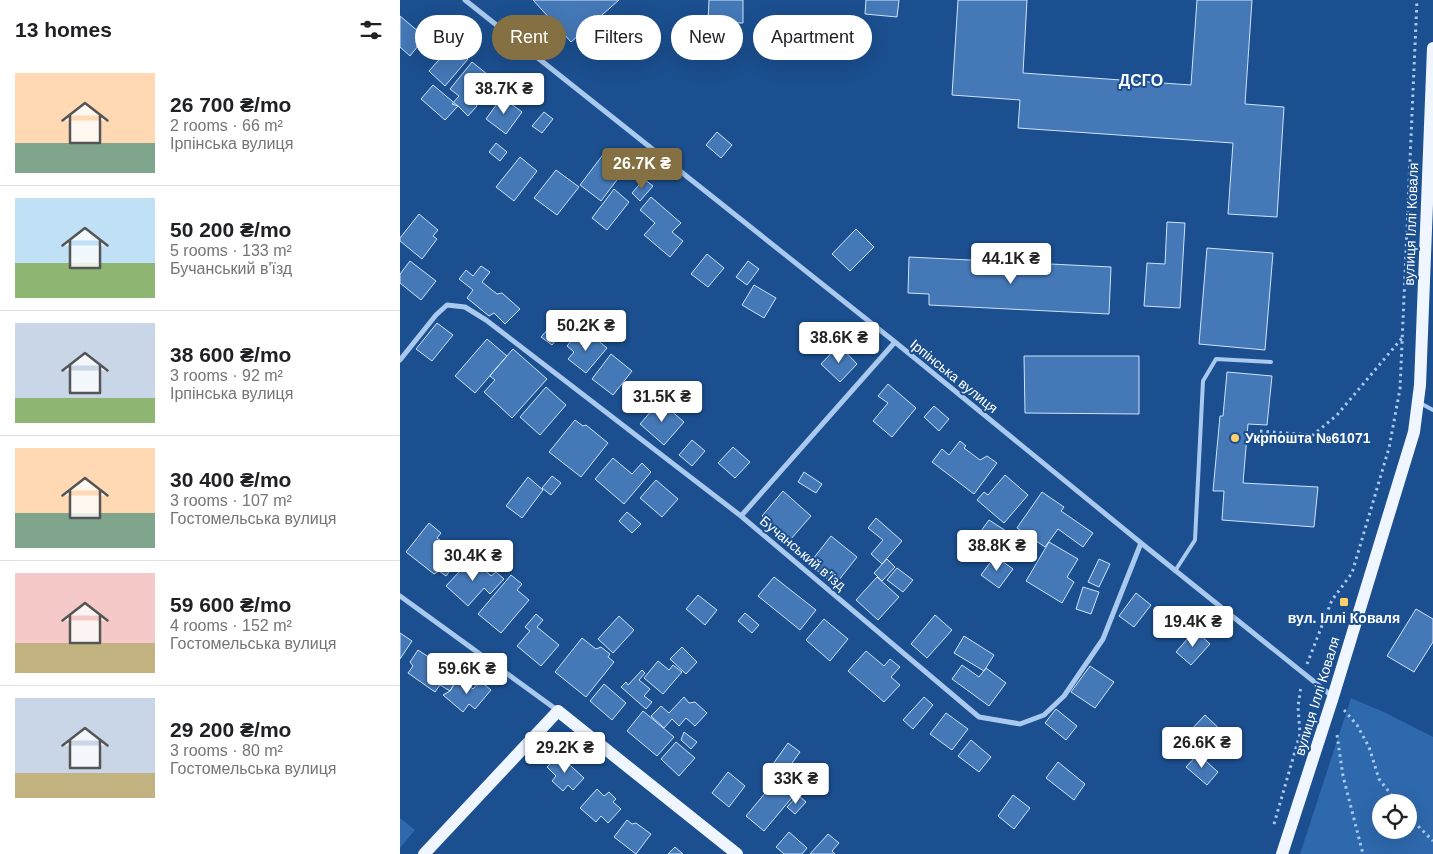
<!DOCTYPE html>
<html lang="en">
<head>
<meta charset="utf-8">
<style>
  body { margin:0; font-family:Helvetica,sans-serif; background:#f6f6f6; color:#202124; height:100vh; display:flex; flex-direction:column; font-size:19px; white-space:nowrap }
  * { box-sizing:border-box; margin:0 }
  p { font-size:16px; color:#757577 }
  .icon { flex:none; width:28px; height:28px; fill:none; stroke:currentColor; stroke-width:2; stroke-linecap:round; stroke-linejoin:round }
  .map { position:relative; flex:1; overflow:hidden }
  .drawer { display:flex; flex-direction:column; background:#fff; width:400px }
  .drawer>* { flex:none }
  .guide { position:absolute; left:15px; top:15px; width:475px; height:45px; display:flex; gap:10px }
  .buttons { position:absolute; left:972px; top:794px; display:grid; gap:10px }
  .buttons a { display:grid; place-items:center; width:45px; height:45px; border-radius:50%; background:#fff; box-shadow:0 5px 20px #0002; font-size:25px }
  .price { position:absolute; translate:-50% -42px; padding:0 11px; border-radius:5px; background:#fff; color:#222; font-size:16px; line-height:32px; filter:drop-shadow(0 1px 2px #0008) }
  .price::after { content:''; position:absolute; left:50%; top:30px; width:15px; height:11px; margin-left:-8px; background:inherit; clip-path:polygon(0 0,100% 0,50% 100%) }
  .price.active { background:#847042; color:#fff }
  ul { padding:0; list-style:none }
  li { display:flex; align-items:center; gap:15px; height:125px; padding:0 15px }
  li+li { border-top:1px solid #e0e0e0 }
  li span { display:grid; place-items:center; flex:none; width:140px; height:100px; border-radius:0px; color:#555 }
  li>.icon { margin-inline-start:auto }
  span .icon { width:60px; height:60px; fill:#fffc; stroke-width:1 }
  li b { font-size:21px }
  h2 { display:flex; justify-content:space-between; align-items:center; height:60px; padding:0 15px; font-size:21px }
  .chip { padding:0 18px; border-radius:22px; background:#fff; box-shadow:0 5px 20px #0002; font-size:18px; line-height:45px }
  .chip.active { background:#847042; color:#fff }
  main { display:flex; flex:1; min-height:0 }
  .map>svg:first-child { display:block }
  .green { fill:#2e69ad; fill-rule:evenodd }
  .building { fill:#4478b7; stroke:#cfe3fa }
  .lines { fill:none; stroke-linecap:round; stroke-linejoin:round }
  .path { stroke:#a9c9ee; stroke-width:3; stroke-dasharray:2.5 4; stroke-linecap:butt }
  .lane { stroke:#a9c9ee; stroke-width:4 }
  .street { stroke:#a9c9ee; stroke-width:5 }
  .primary { stroke:#f0f6ff; stroke-width:12 }
  .poi-dot { fill:#ffd166; stroke:#1b4f8f; stroke-width:2 }
  .labels { text-anchor:middle; stroke-width:4; stroke-linejoin:round; paint-order:stroke }
  .street-label { font-size:14px; fill:#fff; stroke:#1b4f8f }
  .poi-label { font-size:14px; font-weight:bold; fill:#fff; stroke:#1b4f8f; text-anchor:start }
  .quarter-label { font-size:16px; font-weight:bold; fill:#fff; stroke:#1b4f8f }
</style>
</head>
<body>
<main>
<section class="drawer">
<h2>13 homes<svg class="icon" aria-label="filters" viewBox="0 0 24 24"><path d="M4 7h16M4 17h16"/><circle cx="9" cy="7" r="2"/><circle cx="15" cy="17" r="2"/></svg></h2>
<ul>
<li><span style="background:linear-gradient(#ffd9b3 70%,#7fa58c 0)"><svg class="icon" aria-label="home" viewBox="0 0 24 24"><path d="M3 11l9-7 9 7M6 9v11h12V9"/></svg></span><div><b>26 700 ₴/mo</b><p>2 rooms · 66 m²</p><p>Ірпінська вулиця</p></div></li>
<li><span style="background:linear-gradient(#bfe0f5 65%,#8fb573 0)"><svg class="icon" aria-label="home" viewBox="0 0 24 24"><path d="M3 11l9-7 9 7M6 9v11h12V9"/></svg></span><div><b>50 200 ₴/mo</b><p>5 rooms · 133 m²</p><p>Бучанський в'їзд</p></div></li>
<li><span style="background:linear-gradient(#c9d6e8 75%,#8fb573 0)"><svg class="icon" aria-label="home" viewBox="0 0 24 24"><path d="M3 11l9-7 9 7M6 9v11h12V9"/></svg></span><div><b>38 600 ₴/mo</b><p>3 rooms · 92 m²</p><p>Ірпінська вулиця</p></div></li>
<li><span style="background:linear-gradient(#ffd9b3 65%,#7fa58c 0)"><svg class="icon" aria-label="home" viewBox="0 0 24 24"><path d="M3 11l9-7 9 7M6 9v11h12V9"/></svg></span><div><b>30 400 ₴/mo</b><p>3 rooms · 107 m²</p><p>Гостомельська вулиця</p></div></li>
<li><span style="background:linear-gradient(#f6c9c9 70%,#c2b280 0)"><svg class="icon" aria-label="home" viewBox="0 0 24 24"><path d="M3 11l9-7 9 7M6 9v11h12V9"/></svg></span><div><b>59 600 ₴/mo</b><p>4 rooms · 152 m²</p><p>Гостомельська вулиця</p></div></li>
<li><span style="background:linear-gradient(#c9d6e8 75%,#c2b280 0)"><svg class="icon" aria-label="home" viewBox="0 0 24 24"><path d="M3 11l9-7 9 7M6 9v11h12V9"/></svg></span><div><b>29 200 ₴/mo</b><p>3 rooms · 80 m²</p><p>Гостомельська вулиця</p></div></li>
</ul>
</section>
<div class="map">
<svg width="1033" height="854" viewBox="0 0 1033 854">
  <rect width="100%" height="100%" fill="#1b4f8f"/>
  <!-- green -->
  <path class="green" d="M951,698l35,15 47,24v117h-133zM1009,802v28h-28v-28z
    M0,818l15,12 -15,18z"/>
  <!-- building -->
  <path class="building" d="M133,0h86l-48,42z
    M309,0h34v23l-35,-1z
    M466,0h33l-2,17 -32,-3z
    M558,0h69l-4,73 168,12 6,-85h55l-7,104 39,3 -7,110 -49,-3 5,-71 -215,-15 2,-28 -68,-5z
    M0,16l25,21 -15,19 -10,-9z
    M52,45l16,14 -23,27 -16,-15z
    M72,62l20,16 -18,22 3,6 -9,10 -10,-10 -6,-2 7,-8 -9,-7z
    M33,85l25,21 -13,14 -24,-21z
    M102,97l20,15 -16,22 -20,-15z
    M144,112l9,7 -11,14 -10,-7z
    M317,132l15,13 -11,13 -15,-13z
    M96,143l11,9 -7,9 -11,-9z
    M205,152l21,16 -25,33 -21,-16z
    M120,157l17,14 -23,30 -18,-14z
    M156,170l23,17 -22,28 -23,-17z
    M244,179l9,7 -13,15 -8,-8z
    M214,189l15,13 -22,28 -15,-12z
    M251,197l30,26 -9,9 11,9 -13,16 -26,-22 11,-12 -15,-13z
    M19,214l19,16 -5,6 4,3 -15,20 -22,-18v-3z
    M767,222l18,1 -5,85 -36,-2 3,-43 18,1z
    M456,229l18,18 -24,24 -18,-17z
    M807,248l66,5 -8,97 -66,-6z
    M307,254l17,14 -16,19 -17,-13z
    M509,257l202,10 -2,47 -180,-9v-11l-21,-1z
    M10,261l26,20 -15,19 -21,-17v-9z
    M348,261l11,8 -12,16 -11,-8z
    M81,266l9,6 -8,10 15,12 5,-1 18,16 -15,15 -11,-11 -5,3 -22,-18 6,-8 -14,-11 7,-9 7,6z
    M354,285l22,13 -12,20 -22,-13z
    M37,323l16,12 -21,26 -16,-12z
    M147,330l10,9 -5,6 -11,-8z
    M190,334l17,14 -21,25 -18,-14 6,-7 -7,-6 8,-10 7,7z
    M87,339l20,17 -32,37 -20,-17z
    M439,345l18,19 -17,18 -19,-18z
    M113,349l34,30 -35,39 -28,-26 11,-12 -5,-4 2,-3z
    M211,354l21,17 -19,24 -21,-16z
    M624,356h115v58l-114,-1z
    M827,372l45,4 -5,49 -19,-1 -5,59 75,4 -4,40 -92,-7 2,-29h-11l7,-75h3z
    M488,384l28,24 -24,29 -19,-16 15,-18 -10,-7z
    M146,387l20,18 -26,30 -20,-18z
    M260,401l24,21 -20,23 -24,-21z
    M534,406l15,13 -10,12 -15,-14z
    M175,420l8,6 3,-1 22,18 -27,34 -32,-25z
    M292,440l13,11 -13,15 -13,-11z
    M560,441l6,5 -2,2 16,12 7,-4 10,7 -23,31 -42,-32 10,-13 7,6z
    M333,447l17,15 -15,16 -17,-15z
    M213,458l19,16 10,-11 9,9 -27,32 -29,-25z
    M404,472l18,12 -6,9 -18,-11z
    M605,475l23,20 -24,28 -27,-23 7,-8 4,3z
    M152,476l9,7 -10,12 -9,-7z
    M128,477l15,13 -21,28 -16,-12z
    M256,480l22,19 -16,18 -22,-19z
    M383,491l28,25 -21,24 -28,-24z
    M642,492l22,15 -3,4 32,22 -10,14 -25,-18 -13,18 -28,-19z
    M227,512l14,12 -9,9 -13,-12z
    M476,518l26,23 -20,23 -11,-10 12,-14 -15,-12z
    M589,520l17,11 -19,27 -17,-12z
    M29,523l12,10 -4,5 4,3 -2,4 9,7 6,-7 7,7 -8,9 3,2 -10,13 -7,-5 -5,3 -28,-22z
    M431,536l26,21 -22,28 -26,-21z
    M649,542l29,17 -11,18 7,5 -12,21 -36,-22z
    M595,556l18,13 -14,19 -18,-13z
    M72,558l19,18 5,-4 8,7 -14,15 -6,-6 -16,18 -22,-20z
    M487,559l8,8 -13,14 -8,-8z
    M699,559l11,5 -11,23 -11,-5z
    M497,568l16,12 -10,12 -16,-12z
    M111,575l11,9 -5,6 12,10 -28,33 -23,-19z
    M374,577l42,33 -16,20 -42,-34z
    M477,577l22,20 -21,23 -22,-20z
    M683,587l16,5 -8,22 -15,-5z
    M736,593l15,12 -17,22 -15,-11z
    M298,595l19,15 -12,15 -19,-16z
    M1016,609l17,10v23l-19,30 -27,-16z
    M345,613l14,12 -7,8 -14,-12z
    M136,614l7,6 -6,7 22,18 -18,21 -24,-20 13,-15 -5,-4z
    M535,615l17,15 -25,28 -16,-14z
    M219,616l15,14 -21,23 -15,-14z
    M424,619l24,20 -18,22 -24,-21z
    M795,630l15,14 -19,21 -15,-13z
    M0,633l12,8 -12,18z
    M564,636l30,19 -10,16 -30,-18z
    M182,638l14,11 5,-2 9,7 -2,3 6,5 -28,35 -31,-25z
    M282,647l15,15 -11,12 -16,-15z
    M18,650l23,15 4,-6 18,12 -13,20 -10,-6 -5,7 -27,-19 5,-7 -3,-4z
    M466,651l18,15 6,-7 10,8 -9,10 9,8 -16,17 -36,-31z
    M258,661l11,9 4,-5 9,7 -19,22 -19,-16z
    M562,665l17,12 7,-9 20,15 -17,23 -37,-27z
    M690,666l24,16 -19,26 -24,-16z
    M242,670l3,3 -6,7 11,9 -6,7 8,6 -6,7 -25,-22 5,-5 2,3z
    M58,677l15,12 7,-8 11,9 -16,19 -6,-5 -6,8 -20,-17 7,-4z
    M204,684l22,19 -14,17 -22,-19z
    M284,697l5,6 6,-1 12,11 -12,13 -9,-8 -7,8 -7,-7 -8,9 -13,-12 10,-10 8,7z
    M524,697l9,8 -20,24 -10,-9z
    M656,709l21,17 -11,14 -21,-17z
    M243,711l31,26 -17,19 -30,-25z
    M546,713l22,16 -16,21 -22,-16z
    M805,715l21,20 -15,16 -21,-20z
    M284,732l13,10 -6,7 -10,-9z
    M571,740l20,17 -12,15 -21,-16z
    M276,742l19,16 -16,18 -18,-17z
    M388,743l12,9 -15,21 -12,-9z
    M798,754l20,18 -11,13 -21,-18z
    M159,755l25,23 -11,12 -5,-5 -5,6 -11,-10 4,-5 -9,-9z
    M658,762l27,22 -11,16 -28,-22z
    M328,772l17,14 -16,21 -17,-14z
    M381,774l18,15 -35,42 -18,-15z
    M197,789l7,7 5,-4 7,7 -3,3 8,7 -13,14 -7,-7 -5,6 -16,-14z
    M398,795l8,7 -11,12 -8,-7z
    M613,795l17,13 -16,21 -16,-13z
    M227,820l5,4 4,-1 15,11 -15,20 -22,-17z
    M389,832l18,16 -5,6h-18l-8,-7z
    M428,834l11,9 -7,8 3,3h-25z
    M275,847l8,7h-15z"/>
  <g class="lines">
    <!-- path -->
    <path class="path" d="M860,431l53,4 24,-20 65,-77
      M907,664l25,-64 20,-27 37,-125 11,-59 17,-389
      M944,710l13,15 12,22 10,32 18,23
      M937,735l6,41 20,78
      M1009,817l24,24
      M874,824l26,-90 -2,-27 3,-21"/>
    <!-- lane -->
    <path class="lane" d="M1020,403l13,7
      M775,571l20,-31 8,-159 13,-22 55,3"/>
    <!-- street -->
    <path class="street" d="M65,0l430,342 246,201 191,153
      M0,360l36,-45 11,-10 18,2 21,13 255,196 238,201 41,7 24,-9 20,-19 39,-57 38,-96
      M341,516l154,-174
      M0,596l157,114"/>
    <!-- primary -->
    <path class="primary" d="M24,854l134,-143 179,143
      M882,854l51,-157 81,-265 6,-47 13,-337"/>
  </g>
  <!-- markers -->
  <g class="poi-dot">
    <circle cx="835" cy="438" r="5"/>
    <rect x="939" y="597" width="10" height="10" rx="2.5"/>
  </g>
  <g class="labels">
    <!-- street labels -->
    <g class="street-label">
      <text transform="translate(1011 224) rotate(-88)" y="5">вулиця Іллі Коваля</text>
      <text transform="translate(554 376) rotate(39)" y="5">Ірпінська вулиця</text>
      <text transform="translate(403 553) rotate(40)" y="5">Бучанський в'їзд</text>
      <text transform="translate(917 696) rotate(-73)" y="5">вулиця Іллі Коваля</text>
    </g>
    <!-- poi labels -->
    <g class="poi-label">
      <text x="845" y="443">Укрпошта №61071</text>
      <text x="944" y="623" text-anchor="middle">вул. Іллі Коваля</text>
    </g>
    <!-- quarter labels -->
    <g class="quarter-label">
      <text x="741" y="86">ДСГО</text>
    </g>
  </g>
</svg>
<div class="buttons">
<a><svg class="icon" aria-label="locate" viewBox="0 0 24 24"><circle cx="12" cy="12" r="6"/><path d="M12 2v4M12 18v4M2 12h4M18 12h4"/></svg></a>
</div>
<b class="price" style="left:104px;top:115px">38.7K ₴</b>
<b class="price active" style="left:242px;top:190px">26.7K ₴</b>
<b class="price" style="left:611px;top:285px">44.1K ₴</b>
<b class="price" style="left:186px;top:352px">50.2K ₴</b>
<b class="price" style="left:439px;top:364px">38.6K ₴</b>
<b class="price" style="left:262px;top:423px">31.5K ₴</b>
<b class="price" style="left:597px;top:572px">38.8K ₴</b>
<b class="price" style="left:73px;top:582px">30.4K ₴</b>
<b class="price" style="left:793px;top:648px">19.4K ₴</b>
<b class="price" style="left:67px;top:695px">59.6K ₴</b>
<b class="price" style="left:802px;top:769px">26.6K ₴</b>
<b class="price" style="left:165px;top:774px">29.2K ₴</b>
<b class="price" style="left:396px;top:805px">33K ₴</b>
<div class="guide">
<a class="chip">Buy</a>
<a class="chip active">Rent</a>
<a class="chip">Filters</a>
<a class="chip">New</a>
<a class="chip">Apartment</a>
</div>
</div>
</main>
</body>
</html>
